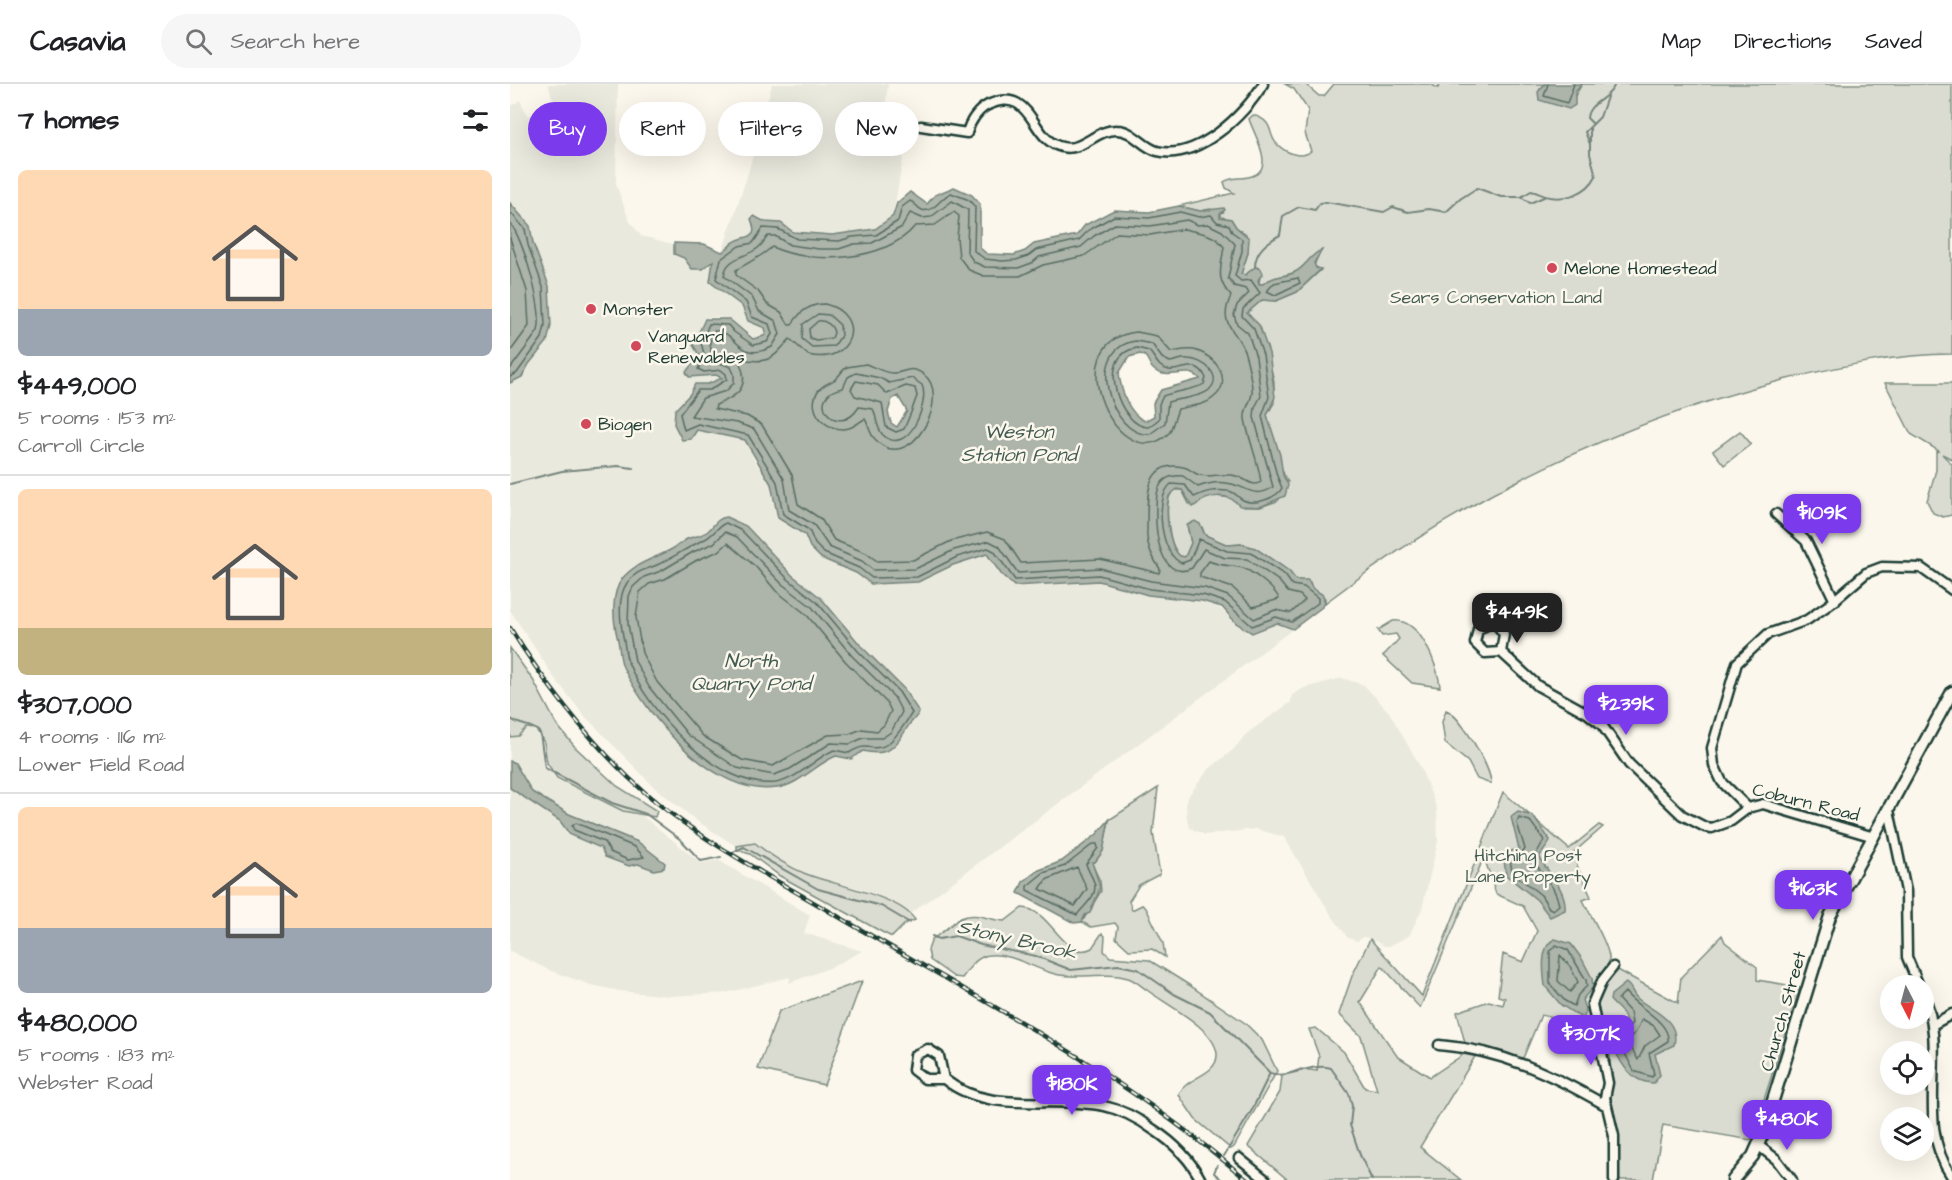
<!DOCTYPE html>
<html lang="en">
<head>
<meta charset="utf-8">
<style>
  body { margin:0; font-family:"Architects Daughter",sans-serif; background:#f6f6f6; color:#202124; height:100vh; display:flex; flex-direction:column; font-size:22px; white-space:nowrap }
  * { box-sizing:border-box; margin:0 }
  p { font-size:20px; color:#757577 }
  .icon { flex:none; width:33px; height:33px; fill:none; stroke:currentColor; stroke-width:2; stroke-linecap:round; stroke-linejoin:round }
  .map { position:relative; flex:1; overflow:hidden }
  .panel { display:flex; flex-direction:column; background:#fff; width:510px }
  .panel>* { flex:none }
  .hud { position:absolute; left:18px; top:18px; width:570px; height:54px; display:flex; gap:12px }
  .needle { width:39px; rotate:174deg }
  .tools { position:absolute; left:1370px; top:891px; display:grid; gap:12px }
  .tools a { display:grid; place-items:center; width:54px; height:54px; border-radius:50%; background:#fff; box-shadow:0 6px 24px #0002; font-size:30px }
  .price { position:absolute; translate:-50% -51px; padding:0 14px; border-radius:12px; background:#7c3aed; color:#fff; font-size:20px; line-height:39px; filter:drop-shadow(0 2px 3px #0008) }
  .price::after { content:''; position:absolute; left:50%; top:36px; width:18px; height:14px; margin-left:-9px; background:inherit; clip-path:polygon(0 0,100% 0,50% 100%) }
  .price.selected { background:#222; color:#fff }
  ul { padding:0; list-style:none }
  li { display:grid; align-content:center; gap:12px; height:318px; padding:0 18px }
  li+li { border-top:2px solid #e0e0e0 }
  li span { display:grid; place-items:center; height:186px; border-radius:9px; color:#555 }
  li>.icon { margin-inline-start:auto }
  span .icon { width:108px; height:108px; fill:#fffc; stroke-width:1 }
  li b { font-size:26px }
  h2 { display:flex; justify-content:space-between; align-items:center; height:72px; padding:0 18px; font-size:26px }
  .pill { padding:0 21px; border-radius:27px; background:#fff; box-shadow:0 6px 24px #0002; font-size:21px; line-height:54px }
  .pill.selected { background:#7c3aed; color:#fff }
  header { display:flex; align-items:center; gap:36px; box-sizing:border-box; height:84px; padding:0 30px; background:#fff; border-bottom:2px solid #e0e0e0 }
  header strong { font-size:28px }
  nav { display:flex; gap:33px; margin-inline-start:auto; font-size:21px }
  .search { width:420px; height:54px; background:#f6f6f6; display:flex; align-items:center; gap:15px; box-sizing:border-box; padding:0 21px; border-radius:33px; color:#757577; font-size:22px }
  main { display:flex; flex:1; min-height:0 }
  .map>svg:first-child { display:block }
  .built { fill:#eae9de }
  .green { fill:#dbdcd1; stroke:#7d8c82; stroke-width:1.5 }
  .water { fill:#adb4aa; stroke:#74847b; stroke-width:1.5; fill-rule:evenodd }
  .lines { fill:none; stroke-linecap:round; stroke-linejoin:round }
  .shore { stroke:#586d63; stroke-width:1.5 }
  .stream { stroke:#74847b; stroke-width:2 }
  .minor-casing { stroke:#1f3d34; stroke-width:13 }
  .tertiary-casing { stroke:#1f3d34; stroke-width:15 }
  .minor { stroke:#fbf7ec; stroke-width:8 }
  .tertiary { stroke:#fbf7ec; stroke-width:10 }
  .rail-casing { stroke:#1f3d34; stroke-width:4.5 }
  .rail { stroke:#fbf7ec; stroke-width:2; stroke-dasharray:7; stroke-linecap:butt }
  .poi-dot { fill:#d1495b; stroke:#fbf7ec; stroke-width:2 }
  .labels { text-anchor:middle; stroke-width:5; stroke-linejoin:round; paint-order:stroke }
  .poi-label { font-size:18px; fill:#1f3d34; stroke:#fbf7ec; text-anchor:start }
  .park-label { font-size:18px; fill:#455d53; stroke:#fbf7ec }
  .street-label { font-size:18px; fill:#1f3d34; stroke:#fbf7ec }
  .water-label { font-size:20px; font-style:italic; fill:#425b52; stroke:#fbf7ec }
</style>
</head>
<body>
<header>
<strong>Casavia</strong>
<div class="search"><svg class="icon" aria-label="search" viewBox="0 0 24 24"><circle cx="10" cy="10" r="6"/><path d="M15 15l6 6"/></svg>Search here</div>
<nav><a>Map</a><a>Directions</a><a>Saved</a></nav>
</header>
<main>
<section class="panel">
<h2>7 homes<svg class="icon" aria-label="filters" viewBox="0 0 24 24"><path d="M4 7h16M4 17h16"/><circle cx="9" cy="7" r="2"/><circle cx="15" cy="17" r="2"/></svg></h2>
<ul>
<li><span style="background:linear-gradient(#ffd9b3 75%,#9aa5b1 0)"><svg class="icon" aria-label="home" viewBox="0 0 24 24"><path d="M3 11l9-7 9 7M6 9v11h12V9"/></svg></span><div><b>$449,000</b><p>5 rooms · 153 m²</p><p>Carroll Circle</p></div></li>
<li><span style="background:linear-gradient(#ffd9b3 75%,#c2b280 0)"><svg class="icon" aria-label="home" viewBox="0 0 24 24"><path d="M3 11l9-7 9 7M6 9v11h12V9"/></svg></span><div><b>$307,000</b><p>4 rooms · 116 m²</p><p>Lower Field Road</p></div></li>
<li><span style="background:linear-gradient(#ffd9b3 65%,#9aa5b1 0)"><svg class="icon" aria-label="home" viewBox="0 0 24 24"><path d="M3 11l9-7 9 7M6 9v11h12V9"/></svg></span><div><b>$480,000</b><p>5 rooms · 183 m²</p><p>Webster Road</p></div></li>
</ul>
</section>
<div class="map">
<svg width="1442" height="1096" viewBox="0 0 1442 1096">
  <rect width="100%" height="100%" fill="#fbf7ec"/>
  <filter id="ink" filterUnits="userSpaceOnUse"><feTurbulence type="fractalNoise" baseFrequency=".0167" numOctaves="2"/><feDisplacementMap in="SourceGraphic" scale="12" xChannelSelector="R" yChannelSelector="G"/><feConvolveMatrix kernelMatrix="1 2 1 2 8 2 1 2 1" color-interpolation-filters="sRGB"/></filter>
  <g filter="url(#ink)">
    <!-- built -->
    <path class="built" d="M38,0h70l-2,100 13,36 12,16 32,8 3,12 8,2 5,6 17,3 7,-6 -3,21 32,24 4,13 19,9 -1,8h-6l-4,3 -9,-9 -25,-13h-12l-5,4 -10,22 6,12 -10,11 -3,8 36,3 -14,7 -11,-1 -4,4 -3,7 -15,16 -1,14 7,14 5,3 5,-2 6,-9 48,10 11,23 12,15 6,15 1,15 10,16 20,11 5,12 11,11 35,15 11,10 30,1 28,-4 28,-15 34,-11 22,29 11,4 82,-6 46,14 66,9 38,29 25,-10 16,6 -410,305 -68,-39 2,-6 -59,-34 -19,-7 -42,-27 -43,-34 -72,-74 -29,-37 -43,-66v-503l10,-7 8,16 26,-13z
      M262,0h116l-3,24 26,4 -18,104 -18,13 -43,6 -39,-3 -21,-10h-7l-7,-6 -6,5 3,7 -5,10 -12,2 -16,12 26,-79z
      M832,594l22,7 25,27 31,54 17,43 1,32 -16,68 -13,27 -20,10h-5l-14,-8 -7,-1 -5,4 -10,-3 -18,-25 -46,-76 -28,-8 -51,6 -15,-7 -3,-8 -1,-15 3,-10 19,-25 26,-21 12,-15 45,-32 1,-7 12,-7z
      M20,642l9,8 6,35 94,44 62,50 17,-3 92,55 -6,18 58,18 -30,16 -43,16 1,-6 -64,16 -56,3 -51,-5 -28,-6 -40,-14 -41,-20v-220z"/>
    <!-- green -->
    <path class="green" d="M775,0h20l14,12h5l10,-12h96l8,4 2,-4h105l-5,5 35,7 7,-12h370v270c-55,0 -111,12 -165,25 -167,42 -325,119 -462,224v-5l-13,-10 -2,-6 -14,-2 -13,-13 -28,-19 -13,-4 -14,1 -23,-10 -3,-8 -15,-2 4,18 -6,14 -5,-1c-12,-11 -17,-54 -7,-66h9l7,14 5,2 10,-7 11,-3 17,2 12,9h16l18,-6 10,-19c-9,-12 -16,-50 -21,-67l7,-12v-22l-13,-52 -14,-16 15,-13 14,1 21,-9 24,-22 -7,-4 5,-13c-10,5 -15,15 -24,19 -12,6 -22,3 -32,12h-4l2,-15 -4,-2 -13,8 -3,-1 7,-21 -2,-19 -10,-7 -5,-8 -11,-2v-4l4,-1 -14,-3 -10,2 -21,-5 55,-13 -8,-5 -2,-6c8,-5 15,-3 24,-5 31,-5 5,-44 1,-58l4,-4c22,7 14,17 23,28 8,9 25,17 35,8l-6,-18 3,-23 -14,-21z
      M1375,299h67v76l-10,-5 10,10v51l-9,2 -10,-4 -6,-12 9,-31v-18l3,-1 -28,-17z
      M1230,347l11,13 -27,21 -11,-14z
      M883,537c27,-3 45,44 47,66l-28,-4 -29,-27 16,-17 -3,-5 -14,2 -4,-6z
      M0,564l23,32 24,45 18,22 42,39 40,25 -2,6 -32,-6 -66,-33 -10,-15 -3,-21 -8,-13 -10,-1 -8,8 -8,1z
      M936,626c14,5 46,59 45,74l-14,-5 -9,-17 -23,-19 -3,-21z
      M648,704l-5,45 7,41 -21,11 -10,16 3,9 10,-5 4,3 17,35 2,14 -13,-8 -23,1 -13,-12 2,-11 -3,-4 -24,4 -9,-5 19,-31 -1,-10 -9,-19h4l8,-11 6,-31z
      M993,708l66,57 30,-24 4,2 -31,27 19,43 -8,3c6,13 28,48 26,61 -1,6 -7,10 -10,15 -11,15 -11,33 -7,50l-51,-11 -18,43 -58,-15 -8,-31 32,-11 14,4 2,-7 -7,-2 5,-42 20,8 14,-31 -14,-25 -27,-12 -12,-37 -64,151 -38,-42 -22,36 37,54 33,21 37,-25 9,3 -56,92 41,33h-173l-40,-34 32,-54 2,-16 19,-7 16,2 2,-15 -10,-27 7,-1 28,24 21,36 12,2 -16,-54 -22,-22 13,-38 18,-37 52,57z
      M245,759c15,12 34,24 51,31 28,11 94,22 109,46l-9,3 -14,14 -10,-5 -102,-56 -30,-22 -13,-4v-4z
      M512,824c29,0 42,55 70,40l10,-15 3,3 -1,15 6,6 39,3 40,25 56,38 17,17 15,31 -43,76 -3,2 -36,-30 -16,-24c5,-18 39,-19 38,-41 -2,-26 -52,-50 -70,-64 -6,-4 -12,-10 -19,-12 -24,-7 -49,2 -73,-4 -21,-5 -43,-21 -65,-19 -14,1 -20,13 -28,23l-8,-1 -24,-17 -2,-10 4,-11c11,-6 19,-16 29,-21 14,-7 30,3 44,3z
      M1212,851l3,7 32,25v13l43,7 -49,153 -88,-15 -10,55h-34l-1,-44 -7,-30 -1,-49 -13,-46 2,-15 5,-14 12,-13 62,34 3,-26z
      M352,897l-38,104 -66,-16 21,-58z"/>
    <!-- water -->
    <path class="water" d="M1035,0h37l-7,8v13l-6,4 -30,-9 -1,-8z
      M444,103l18,8 8,9v44l7,6 27,1 11,-4 9,-7 43,-9 8,-10 29,-15 35,2 30,-6 21,5 24,-3 1,2 -5,3v4l11,2 5,8 13,11 -1,15 -7,21 4,1 10,-8 6,2 2,4 -5,7 1,4h4c10,-9 20,-6 32,-12 11,-5 15,-18 27,-22l-8,13 2,5 5,1 -24,23 -21,9 -14,-1 -15,13 12,12 10,28 6,44 -8,18 13,40 3,20 5,10 -3,11 -25,11 -20,-1c-13,-15 -33,-11 -47,1l-11,-17 -5,-1 -8,7c-4,14 -1,50 11,60l5,1 6,-14 -4,-18 8,-4 5,3 5,11 23,10 14,-1 13,4 34,23 7,9h12l4,8 11,7 2,8 -3,4 -29,22 -16,-6 -25,10 -16,-10 -14,-16 -20,-6 -54,-6 -49,-14 -85,5 -13,-12 -14,-20 -34,11 -35,17 -47,2 -15,-11 -35,-15 -11,-11 -5,-12 -27,-17 -7,-34 -26,-44 -48,-10 -6,9 -9,1 -8,-16 1,-14 15,-16 5,-10h13l14,-6 -6,-3 -27,2 -3,-5 13,-17 -6,-10 12,-26h24l24,20 11,-3 2,-3 -1,-5 -17,-7 -6,-15 -32,-24 3,-21 -10,8h-11l-8,-11 -10,-4v-11l30,1 18,8c6,-3 7,-7 12,-10 11,-8 26,0 17,-23l3,-3 11,6 16,1 12,9 39,3 43,-6 18,-13 4,-13 13,-11 17,12 8,-9zM630,270l5,2c4,4 4,9 8,13 16,14 34,-5 47,10l-39,11 -8,13 1,13 -9,5c-17,-7 -24,-31 -26,-48l10,-16zM388,312l9,15 -10,16 -6,-4 -3,-11 4,-13z
      M0,119l20,23 3,17 16,43 2,40 -4,16 -18,22 -7,13 -12,6z
      M216,433l20,9 46,49 29,23 41,49 42,42 15,23c-3,7 -8,9 -12,16 -11,19 -19,29 -44,23l-12,8 -15,-3c-20,8 -37,29 -59,32 -63,9 -130,-71 -154,-121 -4,-9 -3,-21 -6,-31 -4,-17 -6,-42 5,-57 12,-16 34,-21 50,-30 5,-3 10,-7 15,-10 7,-3 15,-3 21,-8 7,-6 8,-12 18,-14z
      M0,677l5,2 17,29 37,22 69,28 27,21 -1,5 -10,2 -16,-6 -9,2 -24,-9 -4,-9 -31,-13 -10,-14 -50,-33z
      M1008,728l15,4 17,24c-1,7 -8,10 -10,16 -2,7 28,31 25,54l-15,7 -13,-17 -31,-25 -3,-22 16,-4 -8,-32z
      M599,736l-6,31 -8,11h-3c11,35 10,18 -2,51l-5,2 -3,7 -8,1 -56,-30 5,-11 14,-11 25,-10 35,-27z
      M1045,855l16,5 11,15 10,19 1,9 -11,13 4,12 -3,7 -22,-14 -16,-19c-2,-15 -5,-41 10,-47z
      M1116,899c6,4 6,10 11,15 16,14 43,21 37,47l-19,9 5,21 -6,8c-29,0 -39,-32 -49,-56l2,-6 17,4c5,-11 -8,-17 -14,-25l1,-5z"/>
    <g class="lines">
      <!-- shore -->
      <path class="shore" d="M1038,0l-4,12 23,7 7,-19
        M441,109l18,7 6,7 -1,44 11,8 17,2 14,-1 12,-4 8,-6 43,-10 10,-10 25,-14 35,2 31,-6 19,5 12,-2 6,7 12,3 3,7 10,7v12l-7,25 6,5 10,-1 9,13 -17,16 -1,7 12,13 9,26 6,42 -7,19 15,60 5,12c-5,10 -28,18 -39,12 -6,-3 -8,-9 -16,-9 -13,-2 -22,1 -33,6l-9,-12 -14,-1c-17,13 -11,72 11,79l8,-3 9,-21 28,12 24,2 34,22 7,10 12,2 14,11v5l-26,19 -16,-5 -24,9 -27,-24 -22,-7 -53,-6 -51,-14 -84,5 -21,-29 -6,-3 -31,9 -40,20 -45,1 -13,-10 -35,-15 -9,-9 -6,-14 -26,-16 -6,-32 -29,-47 -50,-11 -14,6 -4,-16 18,-24h12l17,-11 -1,-5 -5,-4 -17,2 -6,-3 7,-12 -4,-14 8,-19 19,1 6,7 19,13 14,-3 5,-8 -3,-10 -17,-7 -6,-15 -30,-23 5,-20 18,-13 14,-3 10,-15 15,1 19,10 42,2 13,-4 24,-2 22,-14 4,-14 8,-6c6,2 6,6 12,9 11,4 19,-13 29,-17z
        M442,117l16,9 -1,42 7,10 11,5 33,1 14,-5 7,-6 42,-10 13,-11 21,-12 35,2 37,-6 11,5 10,-1 14,7 13,13 -7,34 6,8 12,3 3,4 -12,12 -3,10 3,9 11,9 8,24 5,39 -6,11 -1,10 19,70c-17,12 -25,1 -41,-3 -11,-3 -24,-1 -34,3l-15,-11c-31,-3 -27,26 -27,47 1,19 8,58 36,45l12,-19 21,9 22,1 32,22 9,11 12,3 5,5 -14,13 -16,-3 -21,9 -26,-23 -23,-8 -54,-7 -51,-13 -82,5 -19,-27 -10,-5 -35,9 -39,19 -42,1 -11,-9 -33,-14 -15,-22 -25,-15 -5,-31 -30,-50 -17,-6 -46,-7 12,-18 23,-7 8,-8v-9l-3,-7 -19,-7 -2,-18 4,-11c23,-2 23,33 58,16l8,-13 -4,-13 -17,-10 -7,-14 -28,-21c2,-18 19,-18 31,-26 6,-3 9,-9 13,-14h7l15,9 29,4h20l15,-5 18,-1 30,-16 8,-14 12,5 9,-1z
        M0,128l15,17 3,16 15,42 2,39 -3,12 -25,35 -7,4
        M444,128l5,4 -2,22 2,19 10,13 15,6h36l23,-11 41,-9 33,-23 33,2 34,-6 22,5 11,5 7,8c-3,21 -9,32 7,49 -15,32 9,33 15,61 2,7 7,30 6,36 -1,10 -8,15 -7,26 4,22 13,41 16,63 -9,6 -16,-4 -25,-6 -11,-4 -27,2 -36,-1 -6,-1 -10,-7 -17,-8 -42,-8 -35,39 -36,64 -1,13 6,28 13,38l-1,4 -59,-14 -79,4 -16,-24 -18,-7 -36,9 -38,19 -36,1 -11,-8 -32,-13 -13,-21 -23,-15 -6,-29 -30,-50 -15,-9 -32,-7 1,-4c14,-6 31,-13 27,-32 -1,-6 -4,-8 -3,-14 30,5 32,0 50,-20l18,16c45,11 60,-40 17,-51 -15,0 -26,8 -33,21h-3l-8,-13 -14,-8 -9,-13 -22,-16v-5c13,-8 25,-13 36,-23 39,18 114,15 143,-21l20,-1z
        M0,139c13,15 34,88 28,108 -2,3 -24,33 -28,38
        M0,154l17,53 2,35 -19,26
        M788,194l2,5 -25,12 -8,-4 7,-8z
        M308,230l11,1 11,10 1,11 -7,10 -22,1 -10,-8 1,-15z
        M308,237c7,-1 15,4 16,12l-2,5 -16,2 -6,-2 -1,-9z
        M627,248l20,4 14,16c7,-1 15,-3 23,-2 21,5 41,31 19,48 -9,8 -24,8 -35,11l-8,23c-50,52 -117,-92 -33,-100z
        M626,257l16,3 10,14 8,4c6,-1 12,-4 18,-3 15,0 36,17 21,31 -7,7 -31,9 -41,12l-3,21 -15,11c-39,4 -67,-86 -14,-93z
        M627,264l12,3c7,7 8,17 20,19 12,2 28,-13 37,8l-2,6c-9,6 -29,7 -41,12l-4,8v15l-10,8c-29,2 -55,-73 -12,-79z
        M356,280c8,3 19,9 26,9 12,1 17,-9 31,1 31,21 -14,104 -48,65 -6,-6 -6,-14 -10,-20 -5,2 -9,7 -16,9 -21,6 -44,-17 -31,-37 5,-7 10,-7 16,-11 5,-3 8,-10 13,-13z
        M346,289l24,5 9,5 23,-5 10,7c8,17 -14,73 -39,50 -7,-7 -6,-18 -10,-26l-14,-2c-22,35 -57,-12 -16,-19l5,-11z
        M346,297l22,4 9,9 19,-8 9,2 2,8c-4,12 -8,22 -13,33l-8,3 -10,-5 -4,-24 -27,-7 -4,-7z
        M216,439l16,8 46,48 29,23 41,49 41,41 13,21c-7,10 -19,31 -31,34 -16,3 -14,-5 -32,6l-15,-3c-19,8 -37,30 -59,33 -57,6 -128,-72 -147,-121 -3,-8 -3,-18 -5,-26 -3,-16 -6,-39 4,-53 8,-12 18,-13 30,-18 16,-7 31,-18 48,-26 9,-4 12,-13 21,-16z
        M215,448l12,5 45,47 30,23 40,49 42,41 8,15 -11,20 -9,6h-19l-13,6 -19,-1 -41,26 -16,6 -37,-7 -49,-33 -39,-48 -14,-26 -7,-37 1,-28 4,-9 11,-10 17,-6 32,-19 21,-9z
        M218,459l28,24 20,24 30,23 40,48 41,41 4,8 -7,14 -7,6 -15,-2 -13,5 -21,1 -55,31 -31,-6 -39,-24 -46,-54 -15,-29 -6,-36 4,-25 9,-8 16,-5 32,-19 22,-9z
        M699,477c13,6 26,4 34,7 10,4 33,21 36,31l-26,8 -20,-19 -33,-11v-4z
        M1009,734l11,3 14,19 -10,18c5,18 21,24 25,47l-6,5 -4,-2 -8,-13 -29,-23 -2,-13 10,-3 5,-7 -8,-26z
        M66,739l59,24 9,10 -16,3 -18,-8 -6,-10 -30,-12 -2,-4z
        M583,760h4l1,4 -12,16c2,7 6,12 8,18 5,14 -11,24 -17,33l-50,-25v-4l16,-13 22,-7z
        M567,783l10,22 -12,17 -35,-17 6,-9z
        M1046,861l12,5 18,30 1,6 -9,9 -4,11 -9,-5 -15,-17v-33z
        M1050,871l10,11 8,16 -8,10 -12,-11z
        M1115,908c12,16 45,29 43,49l-19,12 5,21 -2,3 -18,-6 -19,-37 2,-4 10,-1 5,-6 -2,-11 -12,-13z
        M1132,935l12,7 6,9 -15,11 -7,14 -11,-20 9,-8z"/>
      <!-- stream -->
      <path class="stream" d="M1082,39l-5,-5c1,-16 23,-19 28,-34
        M1080,60l-5,-12 15,-15 7,-20
        M1011,113l10,-6c5,1 9,3 14,5 20,5 42,-2 51,-20l-6,-22v-26
        M745,183c0,-16 12,-25 25,-32l3,-19 16,-9 16,3 5,-7 6,-1 58,10 9,-5 15,5 21,-3 17,3 14,-13 17,-11 24,9h20l9,6 16,-7
        M0,400l52,-13 56,-5 15,2
        M0,634c9,9 21,5 30,15l5,35 67,35 34,11 35,26 20,21 20,-4
        M223,768l11,-5 74,42 63,17 29,17
        M422,852l7,3 17,-3 25,9 55,11 35,14 47,-5 20,4 36,25 36,18 60,61c20,7 40,-11 61,-5l18,26 3,12 -2,19 10,30 12,25
        M714,1072l28,-46 18,-37
        M707,1081l-3,8 8,7"/>
      <!-- minor casing -->
      <g class="minor-casing">
        <path id="minor" d="M411,42l46,7c3,-12 11,-23 21,-28 45,-21 42,36 74,42 21,5 34,-18 55,-17 16,0 25,17 40,21 40,10 88,-36 106,-67
          M1266,430l30,27 29,60
          M981,539l7,3 6,8 -3,18 -16,1 -10,-10 3,-14z
          M991,568l37,34 49,27 15,12 27,39 53,51 23,12 7,1 19,-7 17,-13
          M1379,726l17,81 1,66 12,29
          M1364,753l-111,-33 -15,4 -26,-26 -8,-17 -2,-17 25,-85 31,-29 39,-14 23,-16 36,-31 16,-6 39,1 31,22
          M1103,883l-11,14 -10,23 16,79 -3,15 9,38v44
          M1413,909c27,59 -10,128 29,184
          M1424,940l18,-10
          M929,961c63,5 114,30 168,61
          M418,965l11,7 5,23h-19l-12,-9 2,-15z
          M434,995c46,37 106,16 160,27 19,4 35,13 50,24 20,13 36,29 47,50
          M1249,1062l17,13 16,21
          M729,1074l27,22"/>
      </g>
      <!-- tertiary casing -->
      <g class="tertiary-casing">
        <path id="tertiary" d="M1223,1096l20,-24 9,-20 68,-220 122,-224"/>
      </g>
      <!-- minor -->
      <use href="#minor" class="minor"/>
      <!-- tertiary -->
      <use href="#tertiary" class="tertiary"/>
      <!-- rail casing -->
      <g class="rail-casing">
        <path id="rail" d="M0,544c34,54 73,105 119,150 57,55 130,92 198,132 143,84 294,161 420,270"/>
      </g>
      <!-- rail -->
      <use href="#rail" class="rail"/>
    </g>
  </g>
  <!-- markers -->
  <g class="poi-dot">
    <circle cx="1042" cy="184" r="6"/>
    <circle cx="81" cy="225" r="6"/>
    <circle cx="126" cy="262" r="6"/>
    <circle cx="76" cy="340" r="6"/>
  </g>
  <g class="labels">
    <!-- poi labels -->
    <g class="poi-label">
      <text x="1054" y="190">Melone Homestead</text>
      <text x="93" y="231">Monster</text>
      <text x="138" y="258">Vanguard<tspan x="138" dy="21">Renewables</tspan></text>
      <text x="88" y="346">Biogen</text>
    </g>
    <!-- park labels -->
    <g class="park-label">
      <text x="986" y="219">Sears Conservation Land</text>
      <text x="1018" y="777">Hitching Post<tspan x="1018" dy="21">Lane Property</tspan></text>
    </g>
    <!-- street labels -->
    <g class="street-label">
      <text transform="translate(1296 718) rotate(14)" y="6">Coburn Road</text>
      <text transform="translate(1273 927) rotate(-74)" y="6">Church Street</text>
    </g>
    <!-- water labels -->
    <g class="water-label">
      <text x="509" y="354">Weston<tspan x="509" dy="23">Station Pond</tspan></text>
      <text x="241" y="583">North<tspan x="241" dy="23">Quarry Pond</tspan></text>
      <text transform="translate(507 855) rotate(13)" y="7">Stony Brook</text>
    </g>
  </g>
</svg>
<div class="tools">
<a><svg class="needle" viewBox="-14 -14 28 28"><path d="M0-13l5 13h-10z" fill="#e53935"/><path d="M0 13l5-13h-10z" fill="#757577"/></svg></a>
<a><svg class="icon" aria-label="locate" viewBox="0 0 24 24"><circle cx="12" cy="12" r="6"/><path d="M12 2v4M12 18v4M2 12h4M18 12h4"/></svg></a>
<a><svg class="icon" aria-label="layers" viewBox="0 0 24 24"><path d="M12 4l9 5-9 5-9-5zM3 14l9 5 9-5"/></svg></a>
</div>
<b class="price" style="left:1312px;top:461px">$109K</b>
<b class="price selected" style="left:1007px;top:560px">$449K</b>
<b class="price" style="left:1116px;top:652px">$239K</b>
<b class="price" style="left:1303px;top:837px">$163K</b>
<b class="price" style="left:1081px;top:982px">$307K</b>
<b class="price" style="left:562px;top:1032px">$180K</b>
<b class="price" style="left:1277px;top:1067px">$480K</b>
<div class="hud">
<a class="pill selected">Buy</a>
<a class="pill">Rent</a>
<a class="pill">Filters</a>
<a class="pill">New</a>
</div>
</div>
</main>
</body>
</html>
